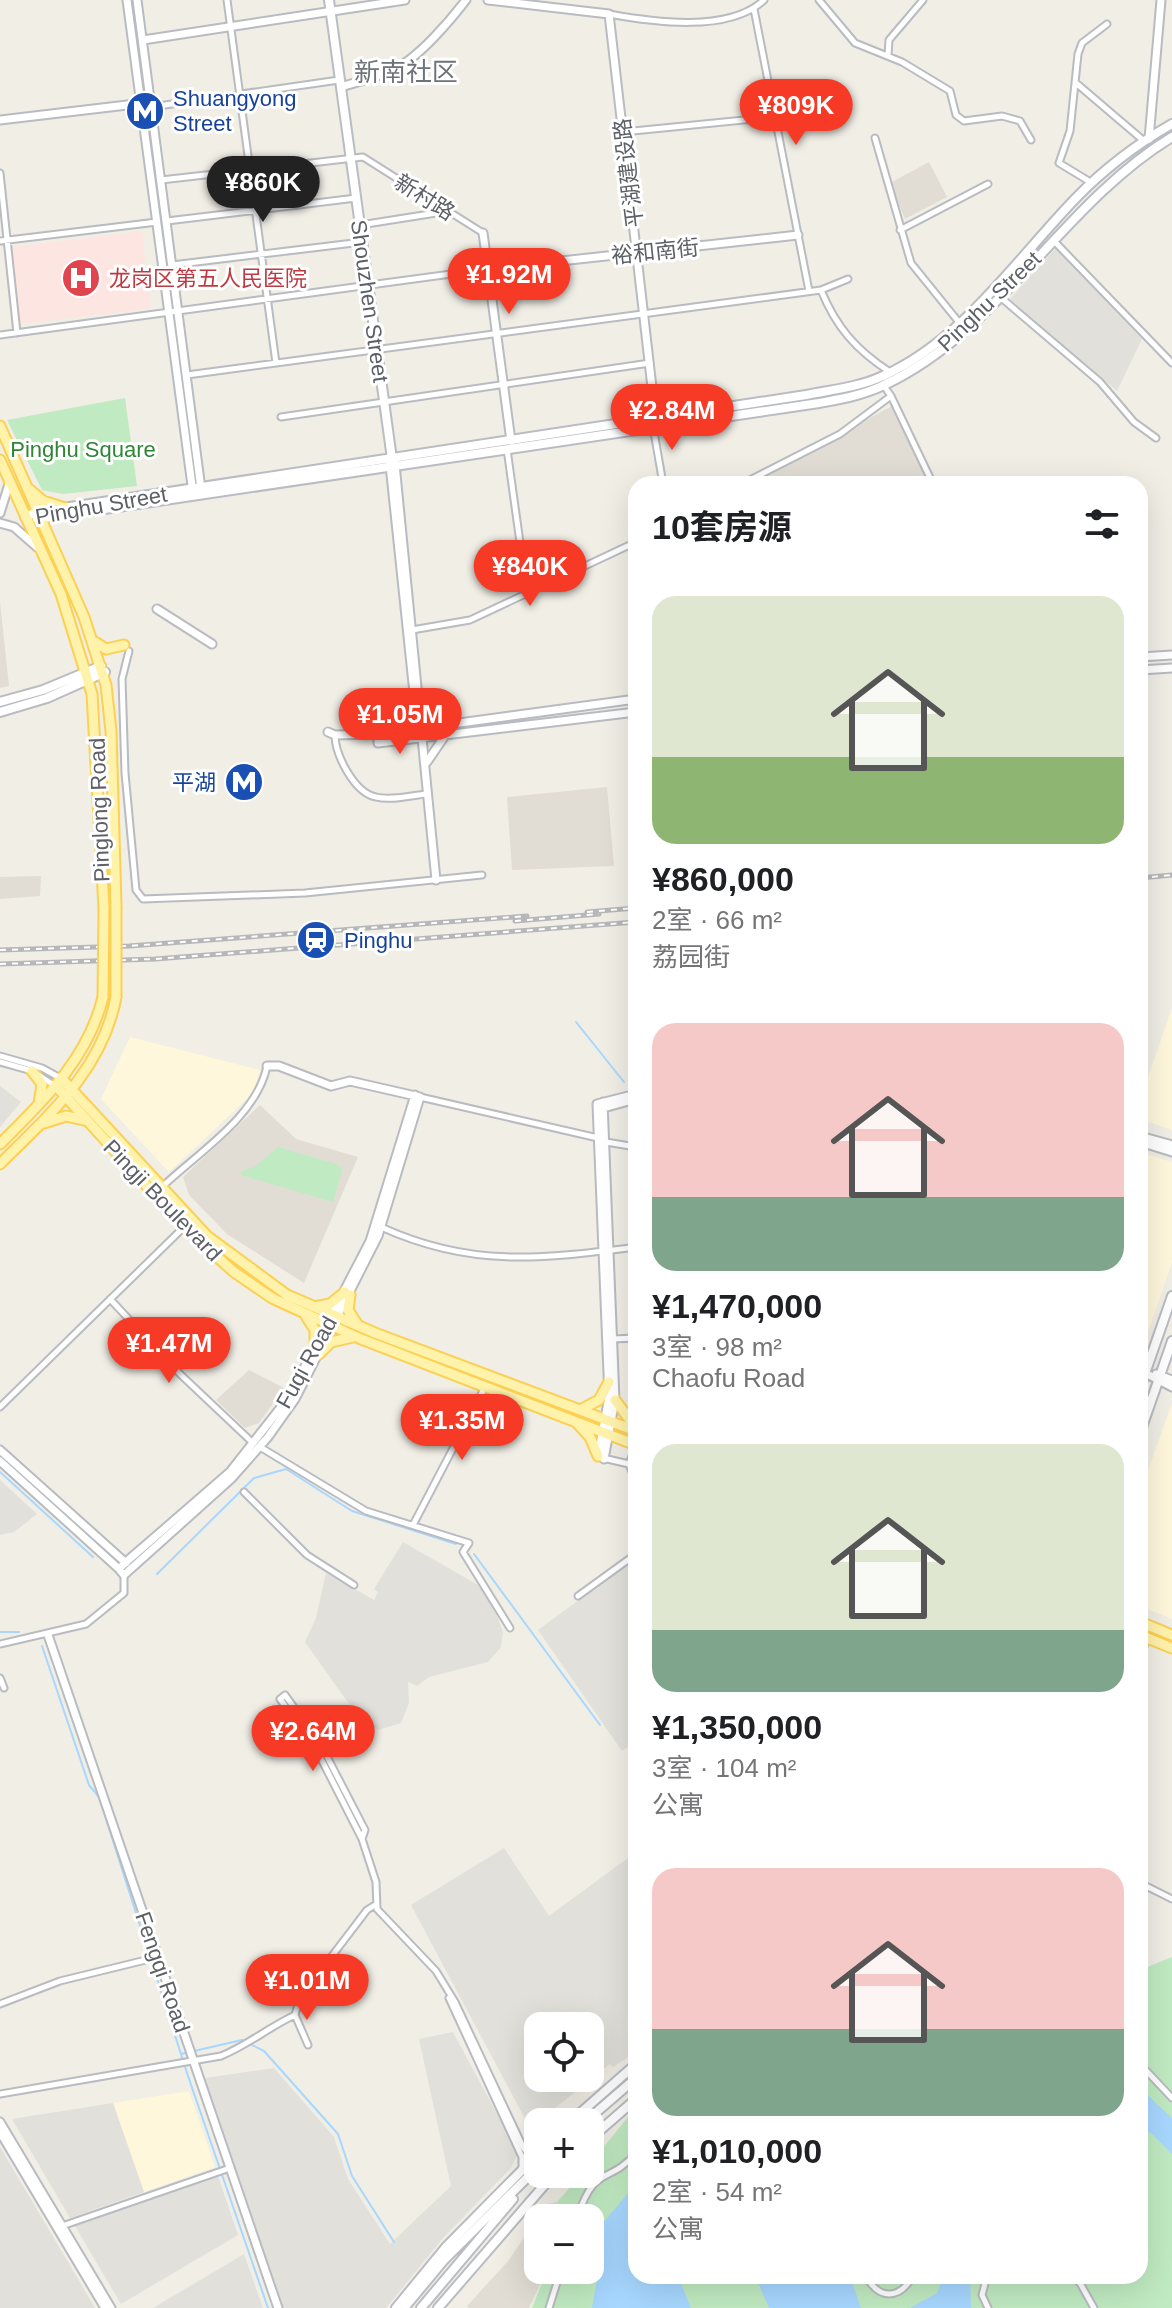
<!DOCTYPE html>
<html lang="zh">
<head>
<meta charset="utf-8">
<style>
  body { margin:0; font-family:Helvetica,"Noto Sans SC",sans-serif; background:#f2f2f2; color:#202124; height:100vh; display:flex; flex-direction:column; font-size:30px; white-space:nowrap }
  * { box-sizing:border-box; margin:0 }
  p { font-size:26px; color:#757577 }
  .icon { flex:none; width:44px; height:44px; fill:none; stroke:currentColor; stroke-width:2; stroke-linecap:round; stroke-linejoin:round }
  .map { position:relative; flex:1; overflow:hidden }
  .details { position:absolute; left:628px; top:476px; width:520px; height:1808px; display:flex; flex-direction:column; background:#fff; border-radius:24px; box-shadow:0 8px 32px #0002 }
  .details>* { flex:none }
  .controls { position:absolute; left:524px; top:2012px; display:grid; gap:16px }
  .controls a { display:grid; place-items:center; width:80px; height:80px; border-radius:16px; background:#fff; box-shadow:0 8px 32px #0002; font-size:40px }
  .price { position:absolute; translate:-50% -68px; padding:0 18px; border-radius:28px; background:#f63a25; color:#fff; font-size:26px; line-height:52px; filter:drop-shadow(0 2px 4px #0008) }
  .price::after { content:''; position:absolute; left:50%; top:48px; width:24px; height:18px; margin-left:-12px; background:inherit; clip-path:polygon(0 0,100% 0,50% 100%) }
  .price.selected { background:#222; color:#fff }
  ul { padding:0; list-style:none }
  li { display:grid; align-content:center; gap:16px; height:424px; padding:0 24px }
  li span { display:grid; place-items:center; height:248px; border-radius:24px; color:#555 }
  li>.icon { margin-inline-start:auto }
  span .icon { width:144px; height:144px; fill:#fffc; stroke-width:1 }
  li b { font-size:34px }
  h2 { display:flex; justify-content:space-between; align-items:center; height:96px; padding:0 24px; font-size:34px }
  .map>svg:first-child { display:block }
  .commercial { fill:#fff7dc }
  .industrial { fill:#e1e0da; fill-rule:evenodd }
  .education { fill:#e1ddd4 }
  .medical { fill:#fde5e2 }
  .green { fill:#c0eac1 }
  .water { fill:#a7d7ff }
  .lines { fill:none; stroke-linecap:round; stroke-linejoin:round }
  .stream { stroke:#a7d7ff; stroke-width:2 }
  .minor-casing { stroke:#b8bbc0; stroke-width:9 }
  .tertiary-casing { stroke:#b8bbc0; stroke-width:11 }
  .secondary-casing { stroke:#b9bcc2; stroke-width:12 }
  .primary-casing { stroke:#fcd053; stroke-width:13 }
  .minor { stroke:#fff; stroke-width:5 }
  .tertiary { stroke:#fff; stroke-width:7 }
  .secondary { stroke:#fff; stroke-width:8 }
  .primary { stroke:#fff3ac; stroke-width:9 }
  .rail-casing { stroke:#b6b7b8; stroke-width:5 }
  .rail { stroke:#fff; stroke-width:2; stroke-dasharray:6; stroke-linecap:butt }
  .primary-bridge-casing { stroke:#fcd053; stroke-width:13; stroke-linecap:butt }
  .primary-bridge { stroke:#fff3ac; stroke-width:9 }
  .labels { text-anchor:middle; stroke-width:6; stroke-linejoin:round; paint-order:stroke }
  .transit-label { font-size:22px; fill:#164399; stroke:#fff; text-anchor:start }
  .street-label { font-size:22px; fill:#5d6167; stroke:#fff }
  .health-label { font-size:22px; fill:#be3a42; stroke:#fff; text-anchor:start }
  .park-label { font-size:22px; fill:#2e8534; stroke:#fff }
  .quarter-label { font-size:26px; fill:#6e7379; stroke:#fff }
</style>
</head>
<body>
<div class="map">
<svg width="1172" height="2308" viewBox="0 0 1172 2308">
  <rect width="100%" height="100%" fill="#f0eee5"/>
  <!-- commercial -->
  <path class="commercial" d="M1172,1008v122l-32,-11v-19z
    M130,1037l130,33 -6,22 -85,80 -68,-73z
    M1142,1153l30,9v100l-31,91z
    M1172,1404v215l-32,-13v-114z
    M189,2091l26,76 -71,25 -31,-89z"/>
  <!-- industrial -->
  <path class="industrial" d="M1056,248l86,91 -25,52 -107,-92z
    M0,1086l21,16 -21,25z
    M0,1480l37,34 -23,18 -14,3z
    M403,1542l75,43 15,20 10,27 -2,15 -13,15 -59,15 -12,9 -9,-4 1,21 -8,20 -23,7 -19,-12 -54,-76 11,-24 10,-45 48,27 4,-8 -4,-3z
    M636,1558v194l-5,-7 -9,6 -84,-121z
    M504,1848l45,68 87,-64v200l-23,15 -3,-3 -80,64 -119,-223zM538,2026h52v52h-52z
    M453,2032l65,121 -7,15 -67,69 -58,71h-103l-78,-230 69,-10 60,69 14,42 42,65 61,-58 -32,-147z
    M113,2103l31,89 -74,26 -58,-99z
    M0,2147l95,161h-95z
    M218,2176l20,59 -117,69 -46,-78z
    M244,2254l19,54h-110z"/>
  <!-- education -->
  <path class="education" d="M929,162l18,35 -42,22 -15,-36z
    M892,406l37,78h-180l11,-7z
    M0,602l9,84 -9,2z
    M607,787l7,79 -102,4 -5,-73z
    M41,876l-1,20 -40,3v-22z
    M260,1105l36,34 62,18 -54,126 -77,-49 -38,-39 -6,-18z
    M249,1370l35,18 -25,35 -14,5 -29,-28z
    M557,2202l8,10 -2,6h-25v52h9l-18,38h-60l-2,-2 41,-45 39,-57z"/>
  <!-- medical -->
  <path class="medical" d="M142,231l9,77 -131,16 -9,-77z"/>
  <!-- green -->
  <path class="green" d="M125,398l12,88 -74,8 -21,-4 -35,-70z
    M278,1147l59,17 5,6 -9,32 -92,-27 1,-4 12,-4z
    M1172,1957v351h-640l15,-38h43v-52h-27l2,-6 -8,-10 25,-28h8v-10l46,-57v169h504v-306z"/>
  <!-- water -->
  <path class="water" d="M1140,2088l32,30v36l-21,-21 -11,-4z
    M636,2184v92h42l13,32h-99l6,-34 -5,-24 4,-20z
    M755,2276h95l11,32h-92z
    M944,2276h26l1,32h-61l27,-15z"/>
  <g class="lines">
    <!-- stream -->
    <path class="stream" d="M576,1022l48,60
      M0,1472l93,85
      M474,1554l126,171
      M157,1574l97,-96 32,-9 66,42 104,33
      M0,1632h19
      M42,1646l47,139 10,12 89,279 80,232
      M181,2054l61,-14 22,11 74,83 14,42 42,66"/>
    <!-- minor casing -->
    <g class="minor-casing">
      <path id="minor" d="M227,0l49,363
        M819,0l36,43 47,19 48,29 6,24 8,6 38,-5 18,5 11,19
        M754,9l55,282
        M609,14c44,8 120,19 155,-14
        M888,56l1,-16 34,-40
        M1076,83l68,58
        M151,107l188,-27
        M623,132l152,-15
        M875,138l36,125 51,63
        M0,173l17,160
        M161,180l202,-23 120,76
        M1092,183l-33,-20 11,-32 8,-77 4,-11 25,-19
        M167,221l189,-23
        M360,225l89,-14
        M900,230l88,-46
        M1053,240l119,123
        M0,241l157,-19
        M172,265l190,-23
        M821,290l27,-11
        M992,290l108,92 34,40 22,16
        M0,335l488,-66
        M187,375l634,-85c15,37 35,60 69,82
        M891,396l42,88
        M281,417l369,-54
        M653,426l10,58
        M507,449l20,144
        M742,484l98,-50 51,-38 -7,-10
        M412,630l58,-10 166,-78
        M129,651l-7,28 3,94 11,117 7,9 162,-6 177,-18
        M335,735c0,19 19,58 41,62 15,4 36,-2 51,-3
        M0,1056l42,12 20,11
        M0,1062l32,9 25,16
        M420,1097l178,41
        M606,1142l30,5
        M163,1186c36,-34 94,-70 104,-120
        M381,1227c90,41 160,32 255,20
        M110,1299l70,75 73,69
        M613,1339l23,-1
        M0,1407l184,-180
        M636,1446l-7,18 7,18
        M260,1447l106,64 103,32 -6,9 47,76
        M603,1458l26,6
        M244,1492l63,63 47,30
        M413,1525l72,-138
        M578,1596l58,-42
        M0,1644l86,-20 38,-31v-18
        M1140,1657l7,-19
        M0,1678l4,10
        M362,1839l3,-9 -44,-85 -36,-50 -5,4 34,46 48,94 14,43 1,27 59,62 19,31 68,145 6,7h8
        M1140,1883l32,16
        M449,1998l73,159v11
        M0,2004l60,-23 98,-24
        M295,2015l13,30
        M1140,2064l32,34
        M0,2094l221,-38c27,-11 48,-29 74,-41l5,-17 67,-88 8,-5
        M577,2218c18,-55 32,-33 59,-65
        M62,2226l168,-58
        M866,2276c13,24 33,24 47,0
        M987,2276l-5,19 6,13
        M1072,2276l8,7 14,25
        M549,2308l12,-38"/>
    </g>
    <!-- tertiary casing -->
    <g class="tertiary-casing">
      <path id="tertiary" d="M127,0l66,493
        M137,0l64,489
        M488,0l121,14 47,408
        M143,40l262,-40
        M341,87c18,-6 37,-10 54,-18 24,-12 55,-48 71,-69
        M0,120l144,-17
        M1149,139l12,-139
        M483,233l28,208
        M488,269l310,-34
        M395,464l41,416
        M390,465l28,266
        M0,513l9,-29
        M0,523l14,4 23,20
        M157,609l55,35
        M1140,657l32,-2
        M1140,670l32,-2
        M400,730l15,-22
        M328,732l7,3 43,-1 258,-35
        M378,734v9l258,-31
        M427,762l17,-25
        M603,1102l12,298 -11,59
        M600,1109l36,-10
        M1140,1136l32,9
        M1140,1142l32,10
        M1145,1373l27,14
        M1156,1374l16,6
        M0,1450l126,113
        M598,1456l11,-59 -12,-293 39,-10
        M0,1461l119,108
        M124,1575l107,-96 37,-42 27,-38 83,-163 42,-139 -70,-16 -19,5 -52,-20h-12
        M124,1575l-5,-6 7,-7 104,-90 59,-75 81,-156 45,-146
        M48,1635l230,673
        M0,2122l111,186
        M0,2132l105,176"/>
    </g>
    <!-- secondary casing -->
    <g class="secondary-casing">
      <path id="secondary" d="M329,0l63,459
        M25,517l12,-5 769,-117c25,-5 54,-8 77,-19 80,-36 133,-116 192,-177 28,-29 62,-55 97,-75
        M37,519l782,-116c21,-4 45,-8 65,-18 116,-54 179,-182 288,-248
        M0,702l43,-12 58,-24
        M0,712l47,-14 58,-26
        M1140,1388l32,-92
        M1140,1433l32,-92
        M570,2122l66,-58
        M585,2122l51,-44
        M590,2139l46,-40
        M396,2308l50,-61 92,-93
        M404,2308l40,-48 94,-93
        M421,2308l92,-109
        M438,2308l116,-134"/>
    </g>
    <!-- primary casing -->
    <g class="primary-casing">
      <path id="primary" d="M0,426l84,191 22,68 5,46 5,175
        M0,460l61,134 31,100 12,214
        M30,490l13,11 22,7
        M95,642l11,7 18,-4
        M32,1071l10,13 -3,20
        M62,1079l145,157 80,59 88,38 261,98
        M57,1087l127,140 50,45 38,26 89,41 275,106
        M44,1123l22,-7 18,4
        M0,1144c43,-43 88,-85 103,-147
        M0,1164c49,-49 103,-95 116,-167
        M350,1295l-2,15 9,14
        M314,1307l16,-3 15,-12
        M306,1316l9,14v18
        M319,1354l12,-12 22,-5
        M615,1400l21,28
        M582,1409l17,-9 10,-18
        M577,1423l13,14 8,19
        M1140,1622l32,13
        M1140,1635l32,13"/>
    </g>
    <!-- minor -->
    <use href="#minor" class="minor"/>
    <!-- tertiary -->
    <use href="#tertiary" class="tertiary"/>
    <!-- secondary -->
    <use href="#secondary" class="secondary"/>
    <!-- primary -->
    <use href="#primary" class="primary"/>
    <!-- rail casing -->
    <g class="rail-casing">
      <path id="rail" d="M1140,878l32,-3
        M587,912l49,-4
        M515,921l84,-7
        M0,950l129,-4 398,-30
        M0,964l155,-5 481,-37"/>
    </g>
    <!-- rail -->
    <use href="#rail" class="rail"/>
    <!-- primary-bridge casing -->
    <g class="primary-bridge-casing">
      <path id="primary-bridge" d="M103,997l1,-89
        M116,997v-91"/>
    </g>
    <!-- primary-bridge -->
    <use href="#primary-bridge" class="primary-bridge"/>
  </g>
  <!-- icons -->
  <defs>
    <g id="metro-disc" transform="scale(2)"><circle r="9.5" fill="#1a4fb4" stroke="#fff"/><path d="M-5.5 5V-5H-3L0 0L3-5H5.5V5H3V-.5L0 4L-3-.5V5Z" fill="#fff"/></g>
    <g id="hospital-disc" transform="scale(2)"><circle r="9.5" fill="#e0444e" stroke="#fff"/><path d="M-5-5h3v3.5h4V-5h3V5h-3V1.5h-4V5h-3Z" fill="#fff"/></g>
    <g id="station-disc" transform="scale(2)"><circle r="9.5" fill="#1a4fb4" stroke="#fff"/><path d="M-3-6H3Q5-6 5-4V2Q5 4 3 4L4.5 6H3L1.5 4h-3L-3 6H-4.5L-3 4Q-5 4-5 2V-4Q-5-6-3-6ZM-3.5-4v3h7v-3ZM-3.5 1v1.5H-2V1ZM2 1v1.5H3.5V1Z" fill="#fff"/></g>
  </defs>
  <g fill-rule="evenodd">
    <use href="#metro-disc" x="145" y="111"/>
    <use href="#hospital-disc" x="81" y="278"/>
    <use href="#metro-disc" x="244" y="782"/>
    <use href="#station-disc" x="316" y="940"/>
  </g>
  <g class="labels">
    <!-- transit labels -->
    <g class="transit-label">
      <text x="173" y="106">Shuangyong<tspan x="173" dy="25">Street</tspan></text>
      <text x="216" y="790" text-anchor="end">平湖</text>
      <text x="344" y="948">Pinghu</text>
    </g>
    <!-- street labels -->
    <g class="street-label">
      <text transform="translate(628 173) rotate(-97)" y="8">平湖建设路</text>
      <text transform="translate(425 197) rotate(32)" y="8">新村路</text>
      <text transform="translate(655 251) rotate(-6)" y="8">裕和南街</text>
      <text transform="translate(370 301) rotate(82)" y="8">Shouzhen Street</text>
      <text transform="translate(989 301) rotate(-44)" y="8">Pinghu Street</text>
      <text transform="translate(101 505) rotate(-10)" y="8">Pinghu Street</text>
      <text transform="translate(99 810) rotate(-92)" y="8">Pinglong Road</text>
      <text transform="translate(163 1200) rotate(46)" y="8">Pingji Boulevard</text>
      <text transform="translate(306 1362) rotate(-61)" y="8">Fuqi Road</text>
      <text transform="translate(163 1972) rotate(71)" y="8">Fengqi Road</text>
    </g>
    <!-- health labels -->
    <g class="health-label">
      <text x="109" y="286">龙岗区第五人民医院</text>
    </g>
    <!-- park labels -->
    <g class="park-label">
      <text x="83" y="457">Pinghu Square</text>
    </g>
    <!-- quarter labels -->
    <g class="quarter-label">
      <text x="406" y="81">新南社区</text>
    </g>
  </g>
</svg>
<div class="controls">
<a><svg class="icon" aria-label="locate" viewBox="0 0 24 24"><circle cx="12" cy="12" r="6"/><path d="M12 2v4M12 18v4M2 12h4M18 12h4"/></svg></a>
<a>+</a>
<a>−</a>
</div>
<b class="price" style="left:796px;top:147px">¥809K</b>
<b class="price selected" style="left:263px;top:224px">¥860K</b>
<b class="price" style="left:509px;top:316px">¥1.92M</b>
<b class="price" style="left:672px;top:452px">¥2.84M</b>
<b class="price" style="left:530px;top:608px">¥840K</b>
<b class="price" style="left:400px;top:756px">¥1.05M</b>
<b class="price" style="left:169px;top:1385px">¥1.47M</b>
<b class="price" style="left:462px;top:1462px">¥1.35M</b>
<b class="price" style="left:313px;top:1773px">¥2.64M</b>
<b class="price" style="left:307px;top:2022px">¥1.01M</b>
<section class="details">
<h2>10套房源<svg class="icon" aria-label="filters" viewBox="0 0 24 24"><path d="M4 7h16M4 17h16"/><circle cx="9" cy="7" r="2"/><circle cx="15" cy="17" r="2"/></svg></h2>
<ul>
<li><span style="background:linear-gradient(#dfe7d0 65%,#8fb573 0)"><svg class="icon" aria-label="home" viewBox="0 0 24 24"><path d="M3 11l9-7 9 7M6 9v11h12V9"/></svg></span><div><b>¥860,000</b><p>2室 · 66 m²</p><p>荔园街</p></div></li>
<li><span style="background:linear-gradient(#f6c9c9 70%,#7fa58c 0)"><svg class="icon" aria-label="home" viewBox="0 0 24 24"><path d="M3 11l9-7 9 7M6 9v11h12V9"/></svg></span><div><b>¥1,470,000</b><p>3室 · 98 m²</p><p>Chaofu Road</p></div></li>
<li><span style="background:linear-gradient(#dfe7d0 75%,#7fa58c 0)"><svg class="icon" aria-label="home" viewBox="0 0 24 24"><path d="M3 11l9-7 9 7M6 9v11h12V9"/></svg></span><div><b>¥1,350,000</b><p>3室 · 104 m²</p><p>公寓</p></div></li>
<li><span style="background:linear-gradient(#f6c9c9 65%,#7fa58c 0)"><svg class="icon" aria-label="home" viewBox="0 0 24 24"><path d="M3 11l9-7 9 7M6 9v11h12V9"/></svg></span><div><b>¥1,010,000</b><p>2室 · 54 m²</p><p>公寓</p></div></li>
</ul>
</section>
</div>
</body>
</html>
